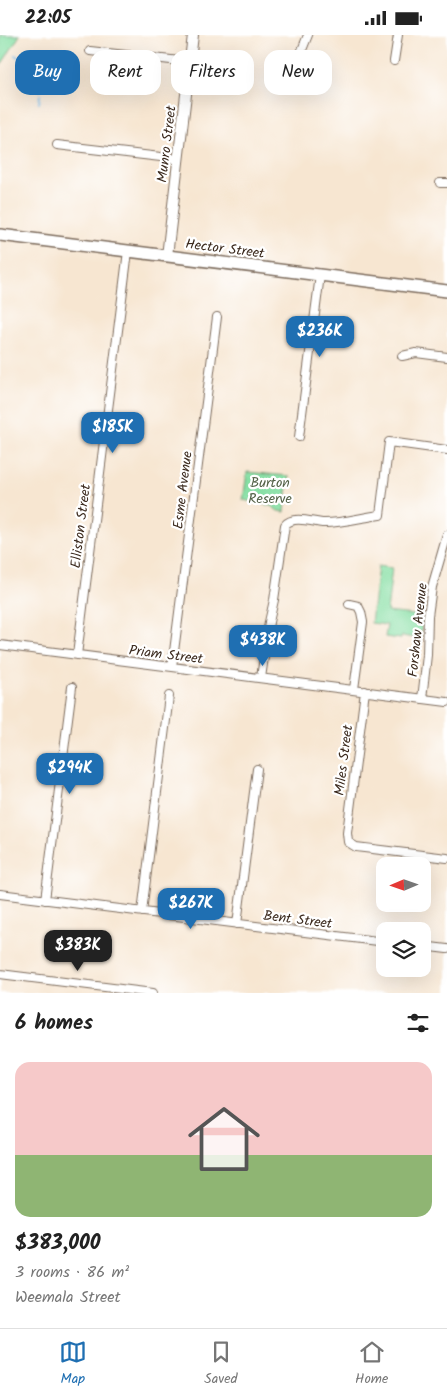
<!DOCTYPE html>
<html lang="en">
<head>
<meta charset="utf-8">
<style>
  body { margin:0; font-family:Kalam,sans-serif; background:#f6f6f6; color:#222; height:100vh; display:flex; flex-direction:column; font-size:19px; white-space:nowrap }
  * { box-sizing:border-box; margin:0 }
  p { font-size:16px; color:#767676 }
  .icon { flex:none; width:28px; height:28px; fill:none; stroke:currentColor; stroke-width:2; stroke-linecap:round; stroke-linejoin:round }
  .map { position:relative; height:958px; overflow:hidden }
  .panel { display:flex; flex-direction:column; background:#fff; flex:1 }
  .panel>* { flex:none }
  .guide { position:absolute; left:15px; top:15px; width:418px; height:45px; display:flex; gap:10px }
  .needle { width:32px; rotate:268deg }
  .controls { position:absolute; left:376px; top:822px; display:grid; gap:10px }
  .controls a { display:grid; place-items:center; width:55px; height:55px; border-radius:10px; background:#fff; box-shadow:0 5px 20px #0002; font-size:25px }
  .price { position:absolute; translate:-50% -42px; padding:0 11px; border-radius:10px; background:#1f6fb2; color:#fff; font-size:16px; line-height:32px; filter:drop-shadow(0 1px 2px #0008) }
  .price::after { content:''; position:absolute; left:50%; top:30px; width:15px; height:11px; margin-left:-8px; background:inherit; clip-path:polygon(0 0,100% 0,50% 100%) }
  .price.current { background:#222; color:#fff }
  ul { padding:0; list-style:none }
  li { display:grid; align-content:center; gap:10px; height:265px; padding:0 15px }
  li+li { border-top:1px solid #e0e0e0 }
  li span { display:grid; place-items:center; height:155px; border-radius:15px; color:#555 }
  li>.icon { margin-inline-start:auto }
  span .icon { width:90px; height:90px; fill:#fffc; stroke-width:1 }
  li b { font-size:21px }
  h2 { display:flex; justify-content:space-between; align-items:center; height:60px; padding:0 15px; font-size:21px }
  .pill { padding:0 18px; border-radius:15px; background:#fff; box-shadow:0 5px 20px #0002; font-size:18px; line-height:45px }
  .pill.current { background:#1f6fb2; color:#fff }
  .status { display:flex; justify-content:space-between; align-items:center; height:35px; padding:0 25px; background:#fff; direction:ltr }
  .status svg { height:14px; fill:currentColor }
  .dock { display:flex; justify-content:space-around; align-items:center; height:70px; border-top:1px solid #e0e0e0; background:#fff; font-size:14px; color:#767676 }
  .dock a { display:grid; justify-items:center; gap:2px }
  .dock .current { color:#1f6fb2 }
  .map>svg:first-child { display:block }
  .green { fill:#87dfa4; stroke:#618461 }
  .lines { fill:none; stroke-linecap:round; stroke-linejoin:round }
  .stream { stroke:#6dbae7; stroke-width:2 }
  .minor-casing { stroke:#7d6c5d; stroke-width:10 }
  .tertiary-casing { stroke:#7d6c5d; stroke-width:12 }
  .secondary-casing { stroke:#7d6c5d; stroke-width:14 }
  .minor { stroke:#fff; stroke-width:8 }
  .tertiary { stroke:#fff; stroke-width:10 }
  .secondary { stroke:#fff; stroke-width:11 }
  .labels { text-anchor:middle; stroke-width:4.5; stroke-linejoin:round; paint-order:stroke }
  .street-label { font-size:14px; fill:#3b2a1e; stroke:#fff }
  .park-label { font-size:14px; fill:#526046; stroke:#fff }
</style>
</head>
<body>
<div class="status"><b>22:05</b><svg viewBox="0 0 49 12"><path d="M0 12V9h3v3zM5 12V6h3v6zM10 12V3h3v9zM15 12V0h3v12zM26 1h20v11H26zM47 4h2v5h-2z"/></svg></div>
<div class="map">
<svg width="447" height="958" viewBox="0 0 447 958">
  <rect width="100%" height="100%" fill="#fff"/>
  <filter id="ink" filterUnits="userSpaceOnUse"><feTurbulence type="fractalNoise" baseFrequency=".02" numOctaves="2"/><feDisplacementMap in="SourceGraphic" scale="10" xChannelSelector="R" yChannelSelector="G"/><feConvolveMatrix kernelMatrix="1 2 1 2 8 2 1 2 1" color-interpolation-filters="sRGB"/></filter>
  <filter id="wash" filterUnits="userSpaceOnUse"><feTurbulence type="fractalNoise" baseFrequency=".0096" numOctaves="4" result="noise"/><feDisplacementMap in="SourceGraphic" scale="20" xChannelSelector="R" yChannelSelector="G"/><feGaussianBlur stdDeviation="1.12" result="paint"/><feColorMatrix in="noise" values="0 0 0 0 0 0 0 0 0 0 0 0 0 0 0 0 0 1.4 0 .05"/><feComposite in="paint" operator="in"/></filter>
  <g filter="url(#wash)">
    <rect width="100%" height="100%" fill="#f7e6d1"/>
    <!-- green -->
    <path class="green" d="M0,0h20l-20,32z
      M247,437l42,4 -4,36 -7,-1 -7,-5 -28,-6z
      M378,531l14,2 -5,44 35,4 -1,23 -19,-3 -1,3 -16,-2 2,-12 -16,-2z"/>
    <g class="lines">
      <!-- stream -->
      <path class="stream" d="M15,20l6,4
        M40,56l3,-19
        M39,68l1,-8"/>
    </g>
  </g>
  <g filter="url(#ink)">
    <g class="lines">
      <!-- minor casing -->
      <g class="minor-casing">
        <path id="minor" d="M302,15l6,-15
          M90,16l99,11
          M394,26l4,-26
          M57,110l121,14
          M440,148h7
          M402,321l14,-3 31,4
          M299,402l21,-162
          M349,569l9,2 3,6 2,10 -9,67
          M0,610l447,57
          M77,620l51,-404
          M172,632l45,-350
          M261,643l8,-56 5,-22 11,-75c8,-10 27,-3 37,-2 17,1 41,-6 58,-8l9,-73 58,8
          M365,656l-18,142 1,9 8,5 91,11
          M422,664l5,-44 1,-39 4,-29 15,-52
          M0,859l385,48
          M45,865l27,-213
          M142,877l27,-216
          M237,889l20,-155
          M422,911l25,3
          M0,939l153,19"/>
      </g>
      <!-- tertiary casing -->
      <g class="tertiary-casing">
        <path id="tertiary" d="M167,221l26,-221"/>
      </g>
      <!-- secondary casing -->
      <g class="secondary-casing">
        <path id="secondary" d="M0,200l447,56"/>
      </g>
      <!-- minor -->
      <use href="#minor" class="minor"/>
      <!-- tertiary -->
      <use href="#tertiary" class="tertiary"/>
      <!-- secondary -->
      <use href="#secondary" class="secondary"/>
    </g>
  </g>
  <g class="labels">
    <!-- street labels -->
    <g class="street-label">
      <text transform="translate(166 109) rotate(-83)" y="5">Munro Street</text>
      <text transform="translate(225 213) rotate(7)" y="5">Hector Street</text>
      <text transform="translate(182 455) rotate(-83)" y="5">Esme Avenue</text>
      <text transform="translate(80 491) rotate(-83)" y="5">Elliston Street</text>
      <text transform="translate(417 595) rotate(-84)" y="5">Forshaw Avenue</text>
      <text transform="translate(166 619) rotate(7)" y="5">Priam Street</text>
      <text transform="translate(343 725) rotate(-83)" y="5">Miles Street</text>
      <text transform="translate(298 884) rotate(7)" y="5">Bent Street</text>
    </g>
    <!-- park labels -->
    <g class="park-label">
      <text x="270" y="452">Burton<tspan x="270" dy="16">Reserve</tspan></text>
    </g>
  </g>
</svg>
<div class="controls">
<a><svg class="needle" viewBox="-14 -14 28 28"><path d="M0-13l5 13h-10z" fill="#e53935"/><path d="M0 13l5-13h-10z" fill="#767676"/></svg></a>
<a><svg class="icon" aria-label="layers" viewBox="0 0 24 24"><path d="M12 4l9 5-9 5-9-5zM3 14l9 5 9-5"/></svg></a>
</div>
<b class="price" style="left:320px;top:323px">$236K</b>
<b class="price" style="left:113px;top:419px">$185K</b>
<b class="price" style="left:263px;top:632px">$438K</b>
<b class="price" style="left:70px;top:760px">$294K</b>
<b class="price" style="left:191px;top:895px">$267K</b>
<b class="price current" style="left:78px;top:937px">$383K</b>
<div class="guide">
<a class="pill current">Buy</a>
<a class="pill">Rent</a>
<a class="pill">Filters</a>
<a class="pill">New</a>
</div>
</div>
<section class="panel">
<h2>6 homes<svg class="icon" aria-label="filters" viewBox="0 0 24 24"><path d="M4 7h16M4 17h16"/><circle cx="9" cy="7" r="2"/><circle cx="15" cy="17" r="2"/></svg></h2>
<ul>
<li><span style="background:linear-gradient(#f6c9c9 60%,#8fb573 0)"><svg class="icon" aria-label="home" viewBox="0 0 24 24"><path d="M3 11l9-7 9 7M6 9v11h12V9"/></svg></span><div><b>$383,000</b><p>3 rooms · 86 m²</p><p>Weemala Street</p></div></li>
</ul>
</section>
<nav class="dock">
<a class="current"><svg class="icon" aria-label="map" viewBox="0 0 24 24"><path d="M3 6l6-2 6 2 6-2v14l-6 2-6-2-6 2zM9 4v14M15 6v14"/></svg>Map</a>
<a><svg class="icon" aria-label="saved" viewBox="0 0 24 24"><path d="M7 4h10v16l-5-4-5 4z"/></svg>Saved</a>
<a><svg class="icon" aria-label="home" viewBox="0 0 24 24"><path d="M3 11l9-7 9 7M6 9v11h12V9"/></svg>Home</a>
</nav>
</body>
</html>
